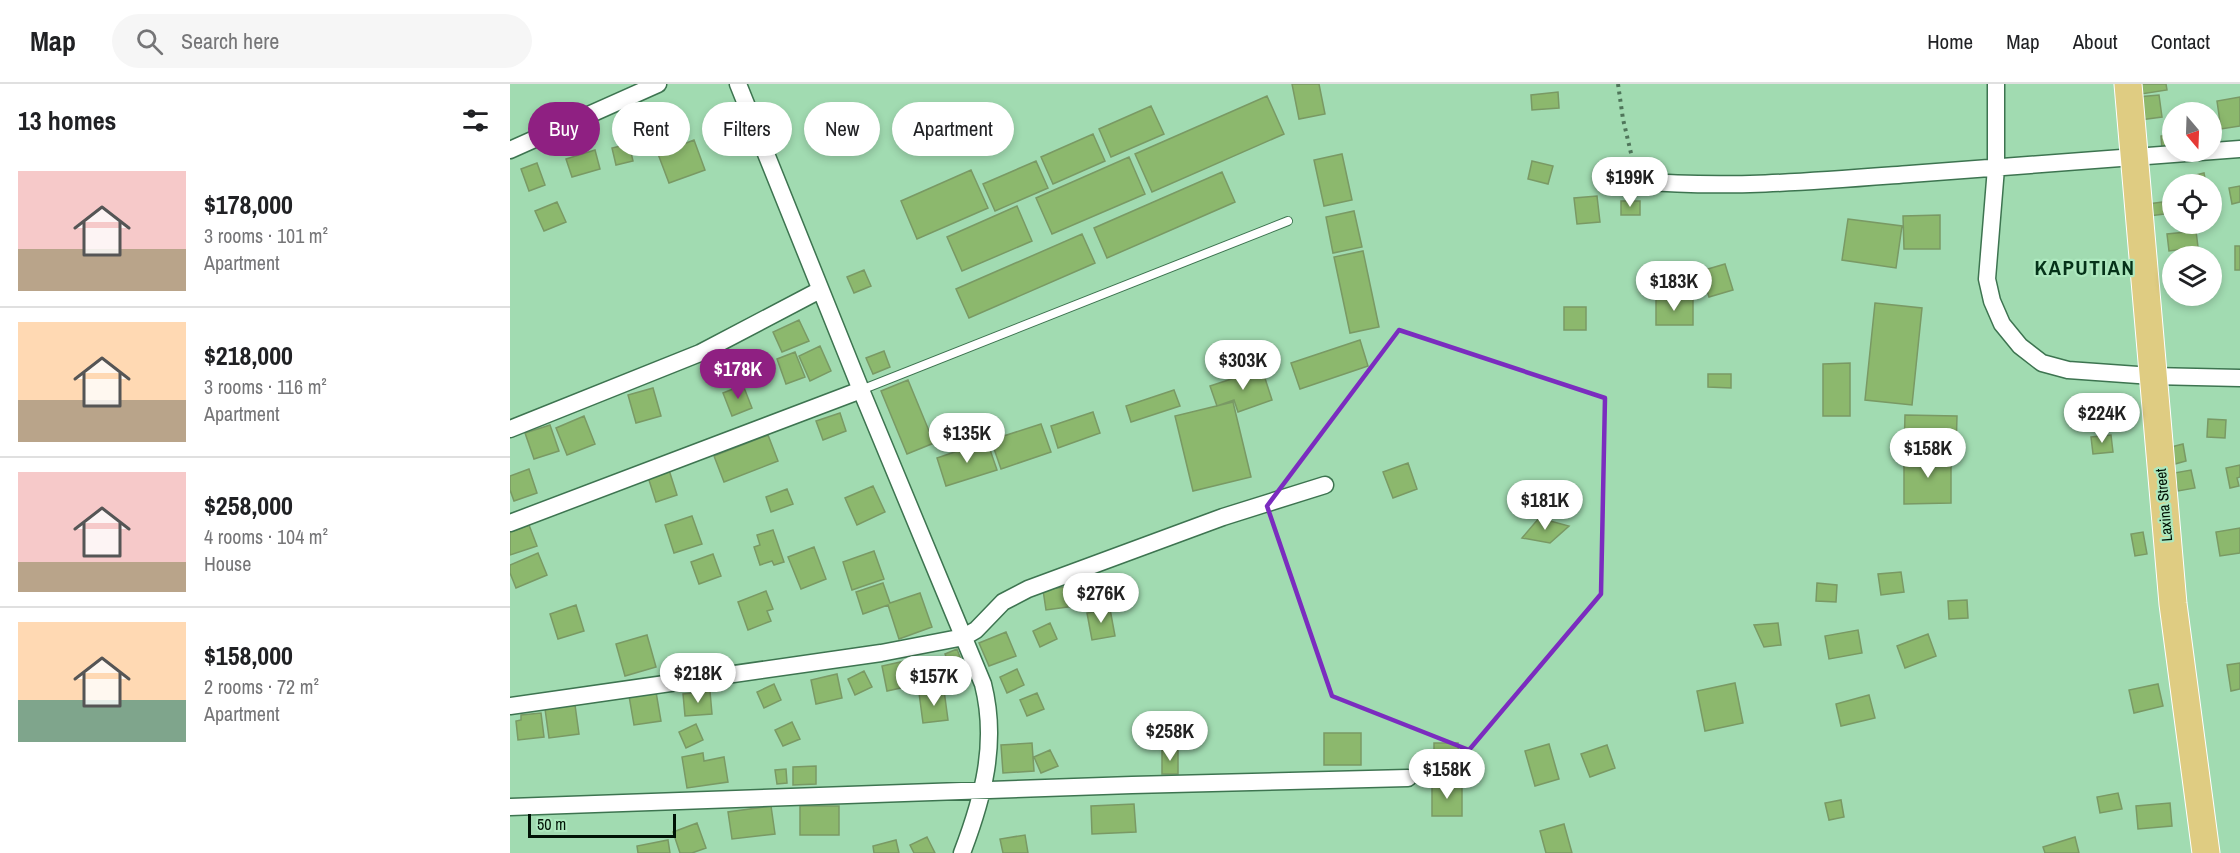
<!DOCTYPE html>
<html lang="en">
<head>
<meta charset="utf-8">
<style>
  body { margin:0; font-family:"Archivo Narrow",sans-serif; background:#f6f6f6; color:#202124; height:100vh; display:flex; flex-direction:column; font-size:22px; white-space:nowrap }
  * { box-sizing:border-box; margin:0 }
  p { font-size:20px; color:#757577 }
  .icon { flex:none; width:33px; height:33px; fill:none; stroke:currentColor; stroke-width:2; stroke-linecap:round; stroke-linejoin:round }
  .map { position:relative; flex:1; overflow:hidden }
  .sheet { display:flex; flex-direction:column; background:#fff; width:510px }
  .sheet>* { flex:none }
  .hud { position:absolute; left:18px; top:18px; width:570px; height:54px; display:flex; gap:12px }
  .needle { width:39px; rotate:161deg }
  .tools { position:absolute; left:1652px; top:18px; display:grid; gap:12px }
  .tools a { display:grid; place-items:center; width:60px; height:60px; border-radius:50%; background:#fff; box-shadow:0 3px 9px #0003; font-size:30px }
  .scale { position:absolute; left:18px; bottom:15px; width:148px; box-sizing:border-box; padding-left:6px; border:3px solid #001205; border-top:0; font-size:16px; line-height:21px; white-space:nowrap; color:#001205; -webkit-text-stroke:4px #ade8be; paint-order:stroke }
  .price { position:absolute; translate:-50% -51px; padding:0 14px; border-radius:21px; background:#fff; color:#222; font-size:20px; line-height:39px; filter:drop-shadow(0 2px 3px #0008) }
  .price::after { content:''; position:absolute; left:50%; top:36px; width:18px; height:14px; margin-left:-9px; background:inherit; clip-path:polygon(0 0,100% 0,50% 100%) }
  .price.active { background:#8f2082; color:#fff }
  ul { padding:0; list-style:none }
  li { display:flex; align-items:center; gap:18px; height:150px; padding:0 18px }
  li+li { border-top:2px solid #e0e0e0 }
  li span { display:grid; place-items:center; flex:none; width:168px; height:120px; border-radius:0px; color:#555 }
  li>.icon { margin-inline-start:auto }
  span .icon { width:72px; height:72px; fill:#fffc; stroke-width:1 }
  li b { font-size:26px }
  h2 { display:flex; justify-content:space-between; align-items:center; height:72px; padding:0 18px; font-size:26px }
  .tag { padding:0 21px; border-radius:27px; background:#fff; box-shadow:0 3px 9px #0003; font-size:21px; line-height:54px }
  .tag.active { background:#8f2082; color:#fff }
  header { display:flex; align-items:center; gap:36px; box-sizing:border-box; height:84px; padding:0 30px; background:#fff; border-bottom:2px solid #e0e0e0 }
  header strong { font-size:28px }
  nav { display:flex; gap:33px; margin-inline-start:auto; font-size:21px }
  .search { width:420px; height:54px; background:#f6f6f6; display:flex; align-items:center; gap:15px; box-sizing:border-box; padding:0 21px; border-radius:33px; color:#757577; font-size:22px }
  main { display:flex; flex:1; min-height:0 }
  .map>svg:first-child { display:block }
  .building { fill:#8cb86d; stroke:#799964; stroke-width:1.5 }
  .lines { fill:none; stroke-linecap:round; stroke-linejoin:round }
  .service-casing { stroke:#3d7450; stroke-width:10 }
  .minor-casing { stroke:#3d7450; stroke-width:19 }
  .primary-casing { stroke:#fff; stroke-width:29 }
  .path { stroke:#4f755a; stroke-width:4; stroke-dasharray:3 4.5; stroke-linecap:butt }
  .service { stroke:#fff; stroke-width:8 }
  .minor { stroke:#fff; stroke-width:16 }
  .primary { stroke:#dfcc82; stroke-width:27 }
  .marked { fill:none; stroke:#7b2cbf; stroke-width:4.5; stroke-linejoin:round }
  .labels { text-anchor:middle; stroke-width:4.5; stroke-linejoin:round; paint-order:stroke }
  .street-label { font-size:15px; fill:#001205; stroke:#ade8be }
  .district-label { font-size:21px; font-weight:bold; letter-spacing:1.5px; fill:#053219; stroke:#ade8be }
</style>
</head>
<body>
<header>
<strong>Map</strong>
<div class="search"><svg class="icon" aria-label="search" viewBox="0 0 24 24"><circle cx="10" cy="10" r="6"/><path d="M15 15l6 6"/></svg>Search here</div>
<nav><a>Home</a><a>Map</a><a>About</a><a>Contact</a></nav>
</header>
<main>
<section class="sheet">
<h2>13 homes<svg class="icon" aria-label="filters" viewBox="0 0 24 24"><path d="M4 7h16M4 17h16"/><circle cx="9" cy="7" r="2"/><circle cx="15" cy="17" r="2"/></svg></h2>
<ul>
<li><span style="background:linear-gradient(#f6c9c9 65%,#b9a48a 0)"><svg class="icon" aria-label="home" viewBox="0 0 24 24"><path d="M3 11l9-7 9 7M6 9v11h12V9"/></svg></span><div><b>$178,000</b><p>3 rooms · 101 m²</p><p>Apartment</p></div></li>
<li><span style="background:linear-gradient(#ffd9b3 65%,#b9a48a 0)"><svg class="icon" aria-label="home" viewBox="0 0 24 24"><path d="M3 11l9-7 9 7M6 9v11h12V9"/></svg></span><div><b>$218,000</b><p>3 rooms · 116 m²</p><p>Apartment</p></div></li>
<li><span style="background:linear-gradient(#f6c9c9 75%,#b9a48a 0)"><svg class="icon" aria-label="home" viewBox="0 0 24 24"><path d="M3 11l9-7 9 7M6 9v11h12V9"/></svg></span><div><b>$258,000</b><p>4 rooms · 104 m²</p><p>House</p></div></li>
<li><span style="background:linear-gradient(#ffd9b3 65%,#7fa58c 0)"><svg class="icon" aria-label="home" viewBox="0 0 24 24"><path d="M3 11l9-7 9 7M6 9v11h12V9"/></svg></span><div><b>$158,000</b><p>2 rooms · 72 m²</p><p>Apartment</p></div></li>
</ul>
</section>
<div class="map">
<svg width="1730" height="769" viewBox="0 0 1730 769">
  <rect width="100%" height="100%" fill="#a1dbb1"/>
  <!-- building -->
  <path class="building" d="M782,0h27l6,30 -26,5z
    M1624,0h32l1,6 -32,5z
    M1048,8l1,16 -27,2 -1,-15z
    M1649,11l3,22 -22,3 -3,-23z
    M757,12l17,38 -132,58 -17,-38z
    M1730,13v29l-19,3 -4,-28z
    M641,22l13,28 -53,23 -12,-28z
    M583,50l12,27 -52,23 -12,-27z
    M1662,50v13l-10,2 -1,-13z
    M184,56l11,30 -36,13 -11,-29z
    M119,60l4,17 -17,4 -4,-17z
    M85,66l5,19 -28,8 -6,-18z
    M832,70l10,46 -28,6 -10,-46z
    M619,73l16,37 -93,40 -16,-36z
    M526,77l12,27 -53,23 -12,-27z
    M1022,77l21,5 -5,18 -20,-5z
    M27,79l8,22 -16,6 -8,-22z
    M461,86l17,38 -71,31 -16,-38z
    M712,88l13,30 -128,56 -13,-30z
    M1694,89l2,11h-16l-2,-7z
    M1730,102v16l-8,2 -3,-16z
    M1087,112l3,26 -23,2 -3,-26z
    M1111,117h19v14h-19z
    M47,118l9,20 -22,9 -9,-20z
    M1652,118l2,12 -15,2 -1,-12z
    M507,122l15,35 -70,30 -15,-34z
    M844,127l8,36 -29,6 -7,-36z
    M1430,131v34h-36l-1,-33z
    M1338,135l54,7 -6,42 -54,-8z
    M1686,147l2,16 -29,4 -2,-17z
    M572,150l13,29 -126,55 -13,-29z
    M1725,162h5v24h-5z
    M853,167l16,76 -29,6 -16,-76z
    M1215,180l8,26 -24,7 -8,-26z
    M354,186l7,16 -17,7 -7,-16z
    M1146,215h37v26h-37z
    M1365,219l47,5 -10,97 -47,-5z
    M1054,223h22v23h-22z
    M289,236l10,21 -27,11 -9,-20z
    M850,256l8,26 -68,23 -9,-26z
    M310,262l11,25 -21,10 -11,-25z
    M374,267l6,16 -17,7 -7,-16z
    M285,268l10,25 -19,7 -9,-25z
    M1340,279v53h-27v-52z
    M752,285l10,31 -34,12 -4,-12 -17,6 -7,-20z
    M1198,290h23v14l-23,-1z
    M398,296l26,63 -27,11 -26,-63z
    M233,301l9,23 -20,8 -9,-23z
    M143,304l8,28 -25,7 -8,-28z
    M664,306l6,16 -49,16 -5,-16z
    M723,318l18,75 -58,14 -18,-75z
    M583,328l7,21 -42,15 -7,-22z
    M330,329l6,18 -23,9 -7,-19z
    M1395,331l52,1 -1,35 -52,-1z
    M74,332l11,28 -28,11 -11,-27z
    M1698,335l18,1 -1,18 -18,-1z
    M531,340l10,28 -50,17 -10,-29z
    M40,341l9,26 -25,8 -9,-26z
    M258,351l10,26 -54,21 -10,-26z
    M1601,351l2,17 -20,2 -2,-17z
    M477,357l10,29 -51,16 -9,-28z
    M1673,360l3,17 -11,3 -4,-17z
    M1441,370v49l-47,1v-49z
    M898,379l9,26 -24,9 -10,-26z
    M1730,381v12l-3,1 2,8 -9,2 -4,-20z
    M19,385l8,24 -23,8 -4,-11v-14z
    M159,386l8,25 -21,7 -8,-25z
    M1681,386l4,18 -17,3 -4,-18z
    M363,402l12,26 -28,13 -12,-27z
    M277,405l6,15 -22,8 -5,-15z
    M182,432l10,28 -28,9 -9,-28z
    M1029,434l30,8 -19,17 -28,-5z
    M19,441l8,21 -27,9v-23z
    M1730,444v25l-20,3 -4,-24z
    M263,446l11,32 -10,3 -2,-4 -12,4 -6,-18 6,-2 -3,-10z
    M1633,448l4,22 -12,2 -4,-22z
    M304,463l12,32 -25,10 -13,-32z
    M364,467l10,28 -32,11 -9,-28z
    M28,469l9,22 -31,13 -6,-15v-8z
    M203,470l8,22 -22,8 -8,-22z
    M1391,488l3,20 -23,3 -3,-21z
    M373,499l7,20 30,-10 12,34 -33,12 -11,-34 -25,9 -7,-22z
    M1307,499l20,2 -1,17 -20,-1z
    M569,501l3,20 -36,5 -3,-20z
    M256,507l7,18 -6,2 4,10 -23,9 -10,-28z
    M1457,516l1,18 -19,1 -1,-18z
    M66,521l8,26 -26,8 -8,-25z
    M600,525l5,27 -23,4 -5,-27z
    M540,539l7,16 -17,8 -7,-16z
    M1268,539l3,22 -17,2 -10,-22z
    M1348,546l4,23 -33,6 -4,-23z
    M496,548l10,24 -27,10 -10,-23z
    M1418,550l8,22 -31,12 -8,-22z
    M137,551l9,32 -31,9 -9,-32z
    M447,565l6,16 -12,5 -6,-16z
    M395,577l5,25 -23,5 -5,-25z
    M1730,579v26l-9,2 -4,-26z
    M507,585l7,16 -17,8 -7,-16z
    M354,587l8,16 -17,8 -7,-16z
    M327,590l5,24 -26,6 -5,-24z
    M1225,599l8,40 -38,8 -8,-40z
    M264,600l7,16 -17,8 -7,-16z
    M1648,600l5,22 -29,7 -5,-23z
    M434,606l4,30 -25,3 -4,-30z
    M200,607l2,23 -27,2 -2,-22z
    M146,608l5,29 -27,4 -5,-29z
    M527,609l7,16 -17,7 -7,-16z
    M1359,611l6,23 -34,8 -5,-22z
    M65,621l4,29 -30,4 -4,-29z
    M31,629l3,24 -26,3 -2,-19 5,-1v-5z
    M282,638l8,17 -17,7 -8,-16z
    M186,640l7,16 -17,8 -7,-16z
    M814,649h37v32h-37z
    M522,659l2,28 -31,2 -2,-28z
    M924,659h24l1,24h-25z
    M1039,660l10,35 -24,7 -10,-35z
    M1097,661l8,23 -25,9 -9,-23z
    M652,665h16v25h-16z
    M540,666l8,16 -17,7 -7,-16z
    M193,669l1,8 20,-4 4,25 -41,6 -5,-31z
    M306,682v18l-23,1v-18z
    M276,685l1,14 -10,1 -2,-14z
    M922,700h30v32h-30z
    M1608,709l4,16 -22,4 -3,-16z
    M1331,716l3,17 -15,3 -4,-17z
    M1660,719l2,23 -34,3 -2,-23z
    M624,720l2,28 -44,2 -1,-28z
    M261,722l4,28 -43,5 -4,-27z
    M290,722h39v29h-39z
    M187,739l9,25 -14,5h-12l-7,-21z
    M1054,740l8,29h-26l-6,-22z
    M515,751l3,18h-25l-3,-14z
    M417,753l8,16h-21l-4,-8z
    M1565,753l4,16h-34l-2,-6z
    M158,756l2,13h-32l-1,-7z
    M386,756l3,13h-25l-1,-7z"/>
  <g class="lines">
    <!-- service casing -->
    <g class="service-casing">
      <path id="service" d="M351,306l427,-169"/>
    </g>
    <!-- minor casing -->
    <g class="minor-casing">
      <path id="minor" d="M228,0l123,306 122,294c15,59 0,114 -21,169
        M1486,0v84l-9,111 5,22 10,23 18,22 22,17 26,7 84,6 88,2
        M0,66l148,-66
        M1128,97c91,8 181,0 272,-7 110,-8 220,-16 330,-25
        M0,345l190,-76 120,-63
        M0,439l351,-133
        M0,622l371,-53 83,-16 12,-7 27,-28 25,-13 195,-72 102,-32
        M0,723l622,-22 276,-7"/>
    </g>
    <!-- primary casing -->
    <g class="primary-casing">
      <path id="primary" d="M1618,0l45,520 33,249"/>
    </g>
    <!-- path -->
    <path class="path" d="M1108,0l5,35 11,47"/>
    <!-- service -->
    <use href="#service" class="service"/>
    <!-- minor -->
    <use href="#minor" class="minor"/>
    <!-- primary -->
    <use href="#primary" class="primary"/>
  </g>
  <!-- marked area -->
  <path class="marked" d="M889,246l206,68 -4,196 -132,156 -137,-54 -65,-190z"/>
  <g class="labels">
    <!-- street labels -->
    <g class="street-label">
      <text transform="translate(1654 421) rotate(-95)" y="5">Laxina Street</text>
    </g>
    <!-- district labels -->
    <g class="district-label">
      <text x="1575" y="191">KAPUTIAN</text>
    </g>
  </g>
</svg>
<div class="tools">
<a><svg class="needle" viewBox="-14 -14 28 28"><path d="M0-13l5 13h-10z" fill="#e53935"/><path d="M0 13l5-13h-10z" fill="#757577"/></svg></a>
<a><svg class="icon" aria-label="locate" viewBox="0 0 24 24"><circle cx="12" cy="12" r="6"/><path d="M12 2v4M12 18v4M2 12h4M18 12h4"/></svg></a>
<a><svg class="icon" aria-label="layers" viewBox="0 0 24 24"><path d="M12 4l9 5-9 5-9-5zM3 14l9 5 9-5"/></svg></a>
</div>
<div class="scale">50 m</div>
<b class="price" style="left:1120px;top:124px">$199K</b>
<b class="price" style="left:1164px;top:228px">$183K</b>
<b class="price" style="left:733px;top:307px">$303K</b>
<b class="price active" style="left:228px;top:316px">$178K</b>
<b class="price" style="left:1592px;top:360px">$224K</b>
<b class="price" style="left:457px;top:380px">$135K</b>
<b class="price" style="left:1418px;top:395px">$158K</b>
<b class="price" style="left:1035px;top:447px">$181K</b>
<b class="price" style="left:591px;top:540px">$276K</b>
<b class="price" style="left:188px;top:620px">$218K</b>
<b class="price" style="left:424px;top:623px">$157K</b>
<b class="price" style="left:660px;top:678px">$258K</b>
<b class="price" style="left:937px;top:716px">$158K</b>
<div class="hud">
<a class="tag active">Buy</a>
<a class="tag">Rent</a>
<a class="tag">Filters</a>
<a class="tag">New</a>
<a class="tag">Apartment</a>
</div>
</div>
</main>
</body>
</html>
